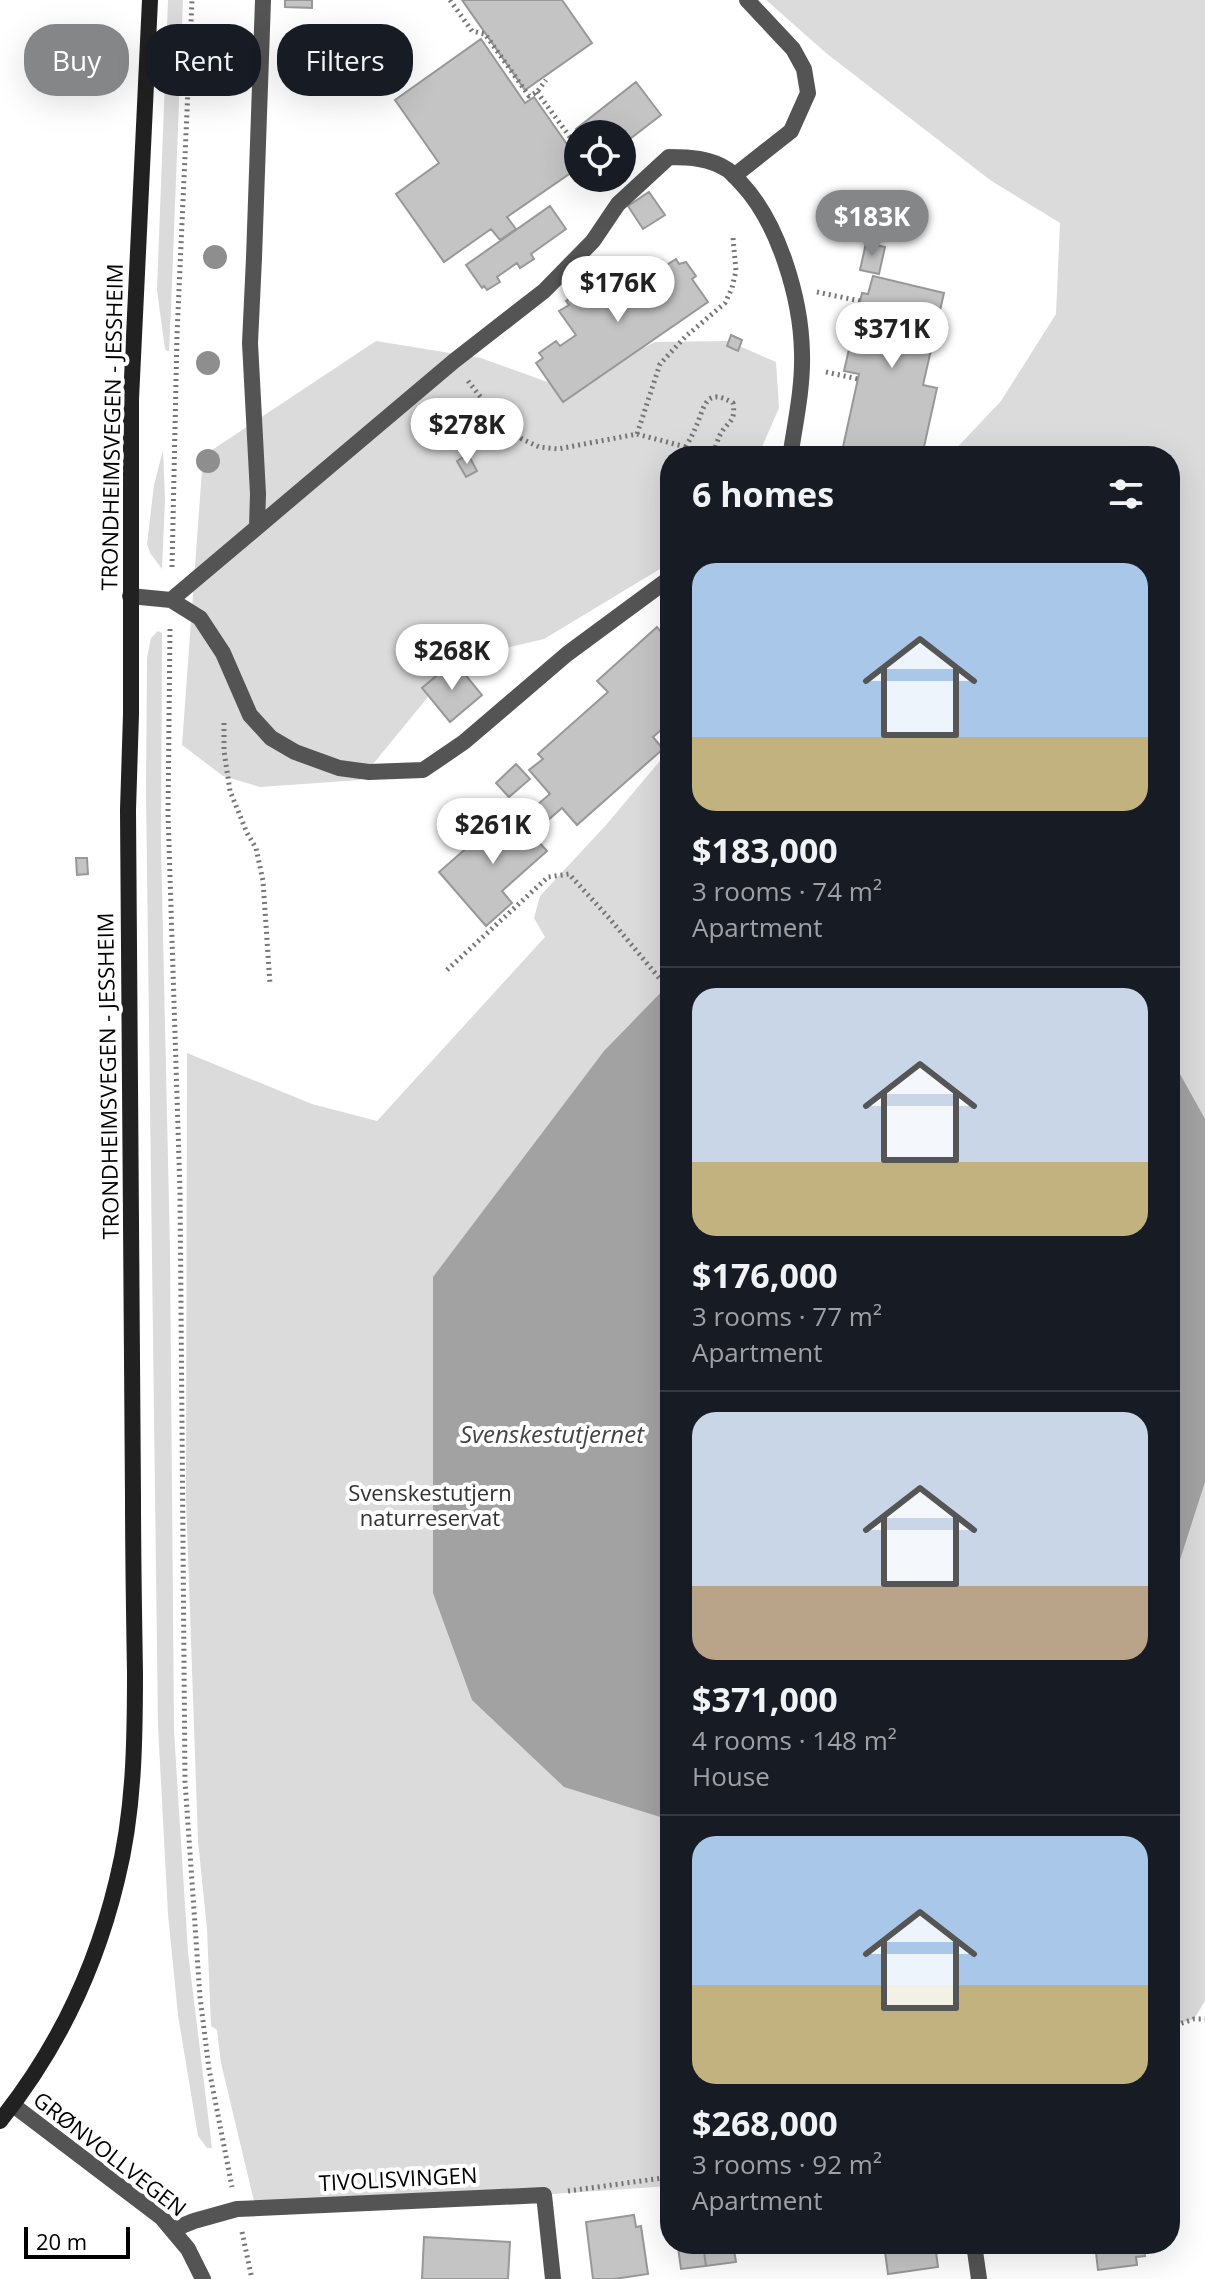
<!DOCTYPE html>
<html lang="en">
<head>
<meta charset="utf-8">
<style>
  body { margin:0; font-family:"Open Sans",sans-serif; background:#242831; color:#f1f3f6; height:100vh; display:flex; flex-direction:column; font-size:30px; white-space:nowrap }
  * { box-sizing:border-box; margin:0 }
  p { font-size:26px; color:#9ea1a6 }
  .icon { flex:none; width:44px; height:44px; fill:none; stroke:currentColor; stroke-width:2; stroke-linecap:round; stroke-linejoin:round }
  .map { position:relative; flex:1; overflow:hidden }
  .panel { position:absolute; left:660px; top:446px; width:520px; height:1808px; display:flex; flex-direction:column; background:#171b24; border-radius:32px; box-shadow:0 8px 32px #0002 }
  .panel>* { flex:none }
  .banner { position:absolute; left:24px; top:24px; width:516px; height:72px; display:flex; gap:16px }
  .fabs { position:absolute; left:564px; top:120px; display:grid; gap:16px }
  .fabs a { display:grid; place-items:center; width:72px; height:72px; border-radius:50%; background:#171b24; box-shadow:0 8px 32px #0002; font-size:40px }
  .scale { position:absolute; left:24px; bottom:20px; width:106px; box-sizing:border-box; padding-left:8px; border:4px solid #000; border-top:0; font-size:22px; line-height:28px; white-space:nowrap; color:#000; -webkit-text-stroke:6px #fff; paint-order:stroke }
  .price { position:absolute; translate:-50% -68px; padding:0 18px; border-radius:28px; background:#fff; color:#222; font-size:26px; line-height:52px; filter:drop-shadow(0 2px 4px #0008) }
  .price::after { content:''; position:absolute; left:50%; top:48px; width:24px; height:18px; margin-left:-12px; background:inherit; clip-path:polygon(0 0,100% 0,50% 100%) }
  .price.on { background:#858687; color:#fff }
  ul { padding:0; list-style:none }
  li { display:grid; align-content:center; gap:16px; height:424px; padding:0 32px }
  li+li { border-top:2px solid #363941 }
  li span { display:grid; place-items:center; height:248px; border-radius:24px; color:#555 }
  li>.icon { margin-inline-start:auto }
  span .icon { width:144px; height:144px; fill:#fffc; stroke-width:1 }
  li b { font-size:34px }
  h2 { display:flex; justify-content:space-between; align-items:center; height:96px; padding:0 32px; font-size:34px }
  .chip { padding:0 28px; border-radius:32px; background:#171b24; box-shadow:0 8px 32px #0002; font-size:28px; line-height:72px }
  .chip.on { background:#858687; color:#fff }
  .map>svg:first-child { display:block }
  .green { fill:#dbdbdb }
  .water { fill:#a2a2a2 }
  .building { fill:#c4c4c4; stroke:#989898; stroke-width:2 }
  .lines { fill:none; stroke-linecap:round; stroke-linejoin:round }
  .path { stroke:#767676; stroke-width:5; stroke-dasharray:2 4; stroke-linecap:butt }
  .lane { stroke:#545454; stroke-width:16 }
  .street { stroke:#545454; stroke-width:16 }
  .secondary { stroke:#212121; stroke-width:16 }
  .tree { fill:#8e8e8e }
  .labels { text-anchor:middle; stroke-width:8; stroke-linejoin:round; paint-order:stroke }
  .street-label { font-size:22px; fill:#000; stroke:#fff }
  .park-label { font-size:22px; fill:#323232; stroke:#fff }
  .water-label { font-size:24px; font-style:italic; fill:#434343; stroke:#fff }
</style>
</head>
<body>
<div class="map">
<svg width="1205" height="2279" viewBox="0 0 1205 2279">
  <rect width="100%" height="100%" fill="#fff"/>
  <!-- green -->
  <path class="green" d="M168,0h15l-12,308 -2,43h-2l-2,-2 -8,-59z
    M766,0h439v2001l-11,18 -24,7v-1570h-221l52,-55 55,-87 4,-91 -70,-43 -164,-127z
    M376,341l105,17 83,30 91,-46 73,-1 48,21 3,46 -21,48h-88v107l-126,76 -85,20 -99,121 -100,7 -37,-11 -41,-31 21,-289z
    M163,450l2,50 -3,69 -12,-16 -3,-9 7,-59z
    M158,631l4,2 -1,211 9,406 4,481 14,221 24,196h-5l-9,-12 -20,-121 -10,-101 -10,-188 -12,-935 1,-133 4,-20z
    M670,749v1437l-413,28 -36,-151 -4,-33 -6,-4 -4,-97 -9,-88 -12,-343 1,-445 125,51 65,17 168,-184 -11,-19 6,-22 66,-71z"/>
  <!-- water -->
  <path class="water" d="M670,983v837l-106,-33 -92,-87 -39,-107v-316l171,-226z
    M1170,1056l35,63v363l-35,109z"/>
  <!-- building -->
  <path class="building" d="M285,0h27v8l-27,-1z
    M462,0h100l30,43 -67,47z
    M481,39l44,64 9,-6 44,63v8l-71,49 9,12 -16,11 -9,-11 -47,33 -48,-68 43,-31 -44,-63z
    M636,82l25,33 -39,30v-11h-42l-4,-5z
    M649,192l16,23 -22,14 -15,-23z
    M550,206l16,23 -35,25 3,5 -14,9 -3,-5 -20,14 3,5 -13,8 -3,-4 -2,2 -16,-23z
    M866,243l19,4 -6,27 -19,-4z
    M676,259l3,5 7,-2 10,14 -4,3 16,23 -145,100 -27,-39 7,-5 -4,-5 17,-12 4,5 16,-11 -17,-24 10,-6 -3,-4 40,-28 10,16 28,-19 5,7 3,-1 -4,-6 14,-9 3,5z
    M873,276l71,17 -21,92 14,3 -15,68h-81l18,-82 -15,-3 18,-78 6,1z
    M731,335l11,5 -4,11 -11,-5z
    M468,454l9,17 -11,6 -9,-16z
    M670,624v98l-17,15 10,12 -86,76 -15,-17 -30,26 -13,-14 31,-26 -21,-24 14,-11 -5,-5 70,-62 -11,-11 60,-54 4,5z
    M454,661l28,34 -32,27 -28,-34z
    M516,764l14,15 -21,18 -13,-14z
    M510,810l37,41 -45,40 10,12 -26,23 -47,-54z
    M76,858h11l1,16 -11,1z
    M634,2215l2,12 5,-1 7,48 -34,5h-21l-7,-57z
    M424,2237l86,5 -2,37h-86z
    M679,2244h24l3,22 -25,3 -3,-22z
    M703,2244h30l3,18 -30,4z
    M764,2244h61l-60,7z
    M884,2244h51l3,23 -50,7z
    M1095,2244h48l2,12 -9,1 1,8 -39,5z"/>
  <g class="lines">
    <!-- path -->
    <path class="path" d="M450,0l22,31 13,3 44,62 8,-4 9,-12
      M537,92l41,56
      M817,292l43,9
      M826,372l32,7
      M468,381l29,37 25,21 17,8 19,2 79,-15 49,13 17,9
      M637,434l23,-70 25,-27 40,-34 7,-15 4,-17 -3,-33
      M816,451l21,5
      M678,456c9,-9 15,-22 20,-34 7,-19 10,-34 35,-19 3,20 -5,17 -13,32 -3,6 -5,14 -7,21
      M172,567l5,-232 15,-335
      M170,629l-2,184 12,378 5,590 15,216 9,72 23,118
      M224,723v28l6,40 17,42 9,15 7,33 7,103
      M447,970l101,-93 21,-3 41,45 60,72
      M1170,2027l24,-8h11
      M568,2191l102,-14
      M242,2232l10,47"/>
    <!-- lane -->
    <path class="lane" d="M734,176l57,-45 17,-38 -4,-24 -11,-20 -46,-49
      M254,258l-4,85 8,151 -1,33
      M130,596l41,4 29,18 23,35 27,62 21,23 24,14 44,16 30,4 54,-2 41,-28 103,-88 103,-76
      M171,600l283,-239 90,-70 49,-50 25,-37 51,-47c20,0 41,1 59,13 4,3 9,9 13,13 38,40 60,116 61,170 1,33 -6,66 -11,98l-3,5"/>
    <!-- street -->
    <path class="street" d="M254,258l9,-258
      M13,2105l149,113 26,31 15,30
      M174,2229l20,-8 43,-12 307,-14 9,84
      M974,2244l5,35"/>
    <!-- secondary -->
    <path class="secondary" d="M0,2121c56,-70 96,-153 117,-241 17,-68 18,-137 18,-207 -1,-59 -2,-117 -2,-176 -1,-229 -4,-458 -5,-687l3,-96v-315l19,-399"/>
  </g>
  <!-- trees -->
  <g class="tree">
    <circle cx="220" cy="37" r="12"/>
    <circle cx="215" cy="257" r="12"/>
    <circle cx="208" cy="363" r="12"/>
    <circle cx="208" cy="461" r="12"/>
  </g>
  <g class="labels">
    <!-- street labels -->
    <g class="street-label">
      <text transform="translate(112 427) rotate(-89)" y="8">TRONDHEIMSVEGEN - JESSHEIM</text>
      <text transform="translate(108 1076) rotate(-91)" y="8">TRONDHEIMSVEGEN - JESSHEIM</text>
      <text transform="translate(110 2154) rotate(38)" y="8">GRØNVOLLVEGEN</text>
      <text transform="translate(398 2179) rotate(-3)" y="8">TIVOLISVINGEN</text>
    </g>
    <!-- park labels -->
    <g class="park-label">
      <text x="430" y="1501">Svenskestutjern<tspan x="430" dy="25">naturreservat</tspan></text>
    </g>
    <!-- water labels -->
    <g class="water-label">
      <text x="552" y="1443">Svenskestutjernet</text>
    </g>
  </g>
</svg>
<div class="fabs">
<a><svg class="icon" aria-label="locate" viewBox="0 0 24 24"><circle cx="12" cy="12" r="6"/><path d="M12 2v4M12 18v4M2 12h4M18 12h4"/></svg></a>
</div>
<div class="scale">20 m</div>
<b class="price on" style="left:872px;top:258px">$183K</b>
<b class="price" style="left:618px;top:324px">$176K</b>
<b class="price" style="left:892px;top:370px">$371K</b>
<b class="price" style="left:467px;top:466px">$278K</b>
<b class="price" style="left:452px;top:692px">$268K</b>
<b class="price" style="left:493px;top:866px">$261K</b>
<div class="banner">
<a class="chip on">Buy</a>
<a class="chip">Rent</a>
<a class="chip">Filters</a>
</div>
<section class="panel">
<h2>6 homes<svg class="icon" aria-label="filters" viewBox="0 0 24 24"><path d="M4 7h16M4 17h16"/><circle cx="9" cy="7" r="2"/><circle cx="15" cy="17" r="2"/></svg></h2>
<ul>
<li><span style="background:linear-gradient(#a9c7e8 70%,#c2b280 0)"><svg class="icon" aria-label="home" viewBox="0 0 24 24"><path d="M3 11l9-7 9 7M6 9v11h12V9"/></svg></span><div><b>$183,000</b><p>3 rooms · 74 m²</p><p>Apartment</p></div></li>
<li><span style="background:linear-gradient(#c9d6e8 70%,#c2b280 0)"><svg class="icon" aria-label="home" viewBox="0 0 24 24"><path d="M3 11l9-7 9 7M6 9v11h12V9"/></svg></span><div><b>$176,000</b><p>3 rooms · 77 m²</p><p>Apartment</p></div></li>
<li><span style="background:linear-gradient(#c9d6e8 70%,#b9a48a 0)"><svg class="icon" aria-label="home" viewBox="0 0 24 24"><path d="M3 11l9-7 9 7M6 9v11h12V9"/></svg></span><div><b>$371,000</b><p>4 rooms · 148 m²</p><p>House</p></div></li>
<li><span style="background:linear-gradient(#a9c7e8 60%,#c2b280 0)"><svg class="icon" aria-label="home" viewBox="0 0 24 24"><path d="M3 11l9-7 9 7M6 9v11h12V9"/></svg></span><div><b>$268,000</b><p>3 rooms · 92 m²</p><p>Apartment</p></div></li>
</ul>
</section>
</div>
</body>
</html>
